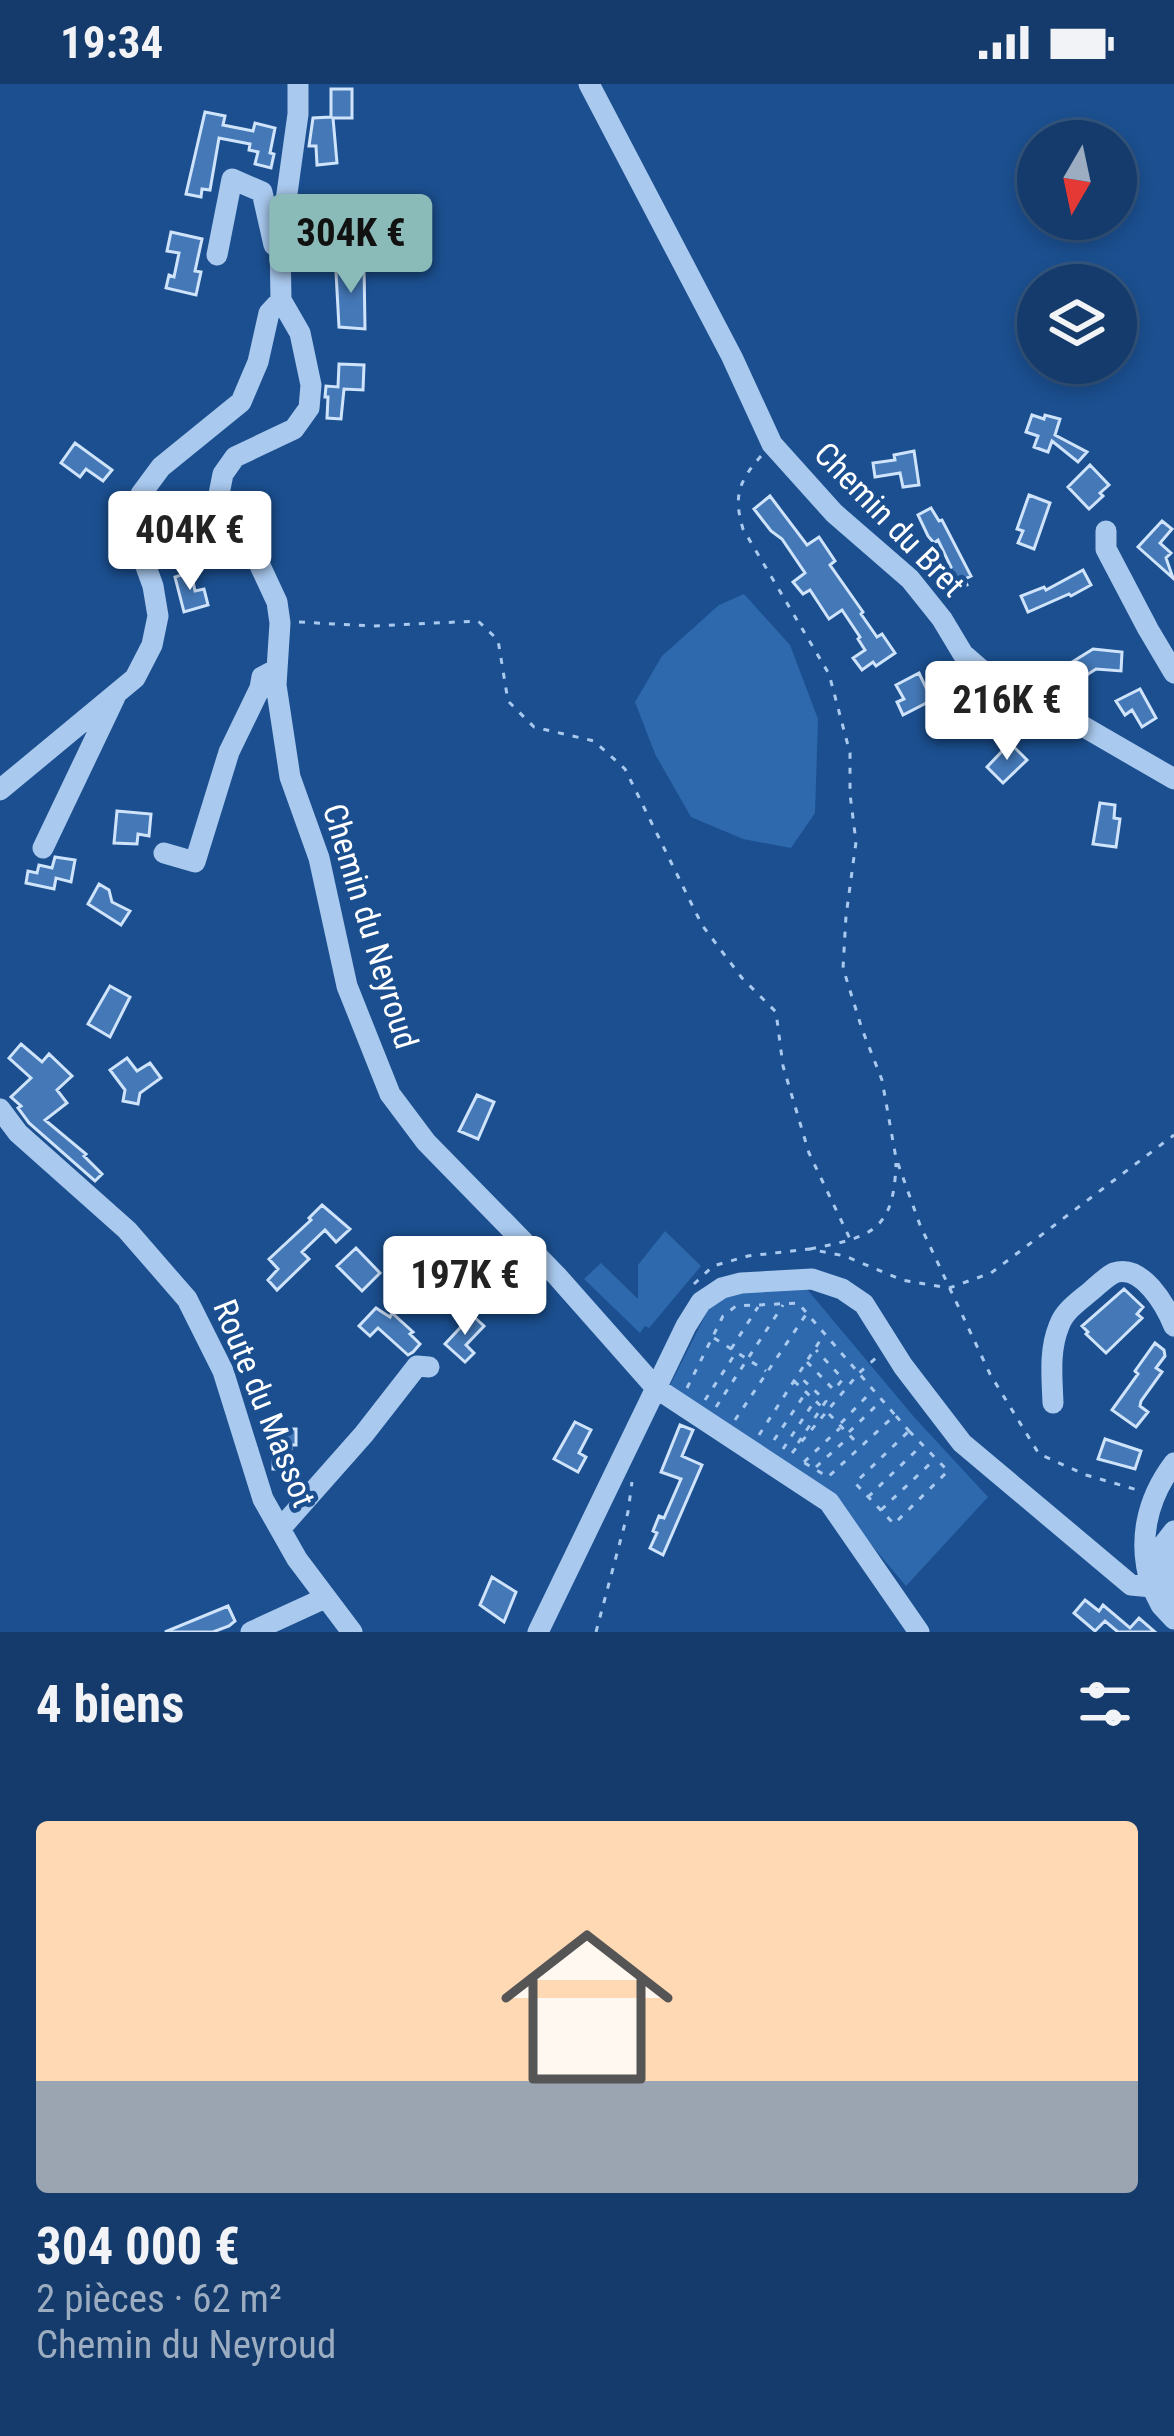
<!DOCTYPE html>
<html lang="fr">
<head>
<meta charset="utf-8">
<style>
  body { margin:0; font-family:"Roboto Condensed",sans-serif; background:#214673; color:#f1f3f6; height:100vh; display:flex; flex-direction:column; font-size:45px; white-space:nowrap }
  * { box-sizing:border-box; margin:0 }
  p { font-size:39px; color:#9dadc1 }
  .icon { flex:none; width:66px; height:66px; fill:none; stroke:currentColor; stroke-width:2; stroke-linecap:round; stroke-linejoin:round }
  .map { position:relative; height:1548px; overflow:hidden }
  .panel { display:flex; flex-direction:column; background:#143b6b; flex:1 }
  .panel>* { flex:none }
  .needle { width:78px; rotate:189deg }
  .fabs { position:absolute; left:1017px; top:36px; display:grid; gap:24px }
  .fabs a { display:grid; place-items:center; width:120px; height:120px; border-radius:50%; background:#143b6b; box-shadow:0 6px 18px #0003,0 0 0 3px #33557e; font-size:60px }
  .price { position:absolute; translate:-50% -102px; padding:0 27px; border-radius:12px; background:#fff; color:#222; font-size:39px; line-height:78px; filter:drop-shadow(0 3px 6px #0008) }
  .price::after { content:''; position:absolute; left:50%; top:72px; width:36px; height:27px; margin-left:-18px; background:inherit; clip-path:polygon(0 0,100% 0,50% 100%) }
  .price.current { background:#8bbbb9; color:#111 }
  ul { padding:0; list-style:none }
  li { display:grid; align-content:center; gap:24px; height:636px; padding:0 36px }
  li span { display:grid; place-items:center; height:372px; border-radius:12px; color:#555 }
  li>.icon { margin-inline-start:auto }
  span .icon { width:216px; height:216px; fill:#fffc; stroke-width:1 }
  li b { font-size:51px }
  h2 { display:flex; justify-content:space-between; align-items:center; height:144px; padding:0 36px; font-size:51px }
  .status { display:flex; justify-content:space-between; align-items:center; height:84px; padding:0 60px; background:#143b6b; direction:ltr }
  .status svg { height:33px; fill:currentColor }
  .map>svg:first-child { display:block }
  .green { fill:#2e69ad }
  .building { fill:#4478b7; stroke:#cfe3fa; stroke-width:3 }
  .lines { fill:none; stroke-linecap:round; stroke-linejoin:round }
  .path { stroke:#a9c9ee; stroke-width:3; stroke-dasharray:6 9; stroke-linecap:butt }
  .minor { stroke:#a9c9ee; stroke-width:21 }
  .labels { text-anchor:middle; stroke-width:9; stroke-linejoin:round; paint-order:stroke }
  .street-label { font-size:33px; fill:#fff; stroke:#1b4f8f }
</style>
</head>
<body>
<div class="status"><b>19:34</b><svg viewBox="0 0 49 12"><path d="M0 12V9h3v3zM5 12V6h3v6zM10 12V3h3v9zM15 12V0h3v12zM26 1h20v11H26zM47 4h2v5h-2z"/></svg></div>
<div class="map">
<svg width="1174" height="1548" viewBox="0 0 1174 1548">
  <rect width="100%" height="100%" fill="#1b4f8f"/>
  <!-- green -->
  <path class="green" d="M744,510l46,51 28,74 -3,94 -24,35 -48,-9 -52,-22 -36,-63 -20,-52 27,-46 57,-51z
    M665,1147l36,35 -52,62 -4,-2 -5,7 -56,-54 17,-16 37,36v-34z
    M806,1204l108,129 74,80 -82,89 -74,-88 -165,-107 43,-85 20,-13z"/>
  <!-- building -->
  <path class="building" d="M331,5h21v29h-19l4,45 -20,2 -1,-19h-7l4,-28 18,-1z
    M205,28l20,4 -2,9 30,6 2,-8 20,5 -5,25 4,1 -3,14 -16,-4 3,-12 -9,-2 1,-6 -31,-6 -9,52 -8,-1 -1,8 -15,-3z
    M171,148l31,7 -7,32 6,1 -5,23 -30,-7 3,-13 5,2 5,-24 -12,-2z
    M364,180l1,65 -26,-2 -3,-55h2v-7z
    M339,280l25,1 -1,25 -19,-1 -3,30 -14,-1 1,-21h-3l1,-11 12,1z
    M1032,331l12,4 1,-4 15,4 -5,16 32,17 -9,10 -26,-21 -4,11 -14,-5 4,-11 -12,-4z
    M75,359l37,27 -9,11 -17,-12 -6,8 -19,-14z
    M914,367l5,34 -16,2 -3,-14 -25,4 -2,-14 22,-3 -1,-5z
    M1090,381l19,20 -9,8 3,3 -14,13 -21,-22z
    M1029,411l21,8 -16,46 -16,-6 5,-12 -6,-2z
    M770,412l37,49 12,-8 16,24 -5,4 33,47 -2,2 16,23 5,-3 13,19 -19,13 -3,-4 -11,8 -9,-12 12,-8 -7,-11 2,-2 -18,-27 -13,9 -19,-29 -7,4 -10,-12 12,-9 -23,-34 -11,-8 -17,-22z
    M931,424l8,13 3,-1 29,56 -6,3 2,6 -16,7 -6,-11 6,-3 -3,-7 3,-4 -13,-27 -4,3 -6,-7 -10,-21z
    M1162,437l10,8 -12,14 11,10 -5,5 7,20 -35,-31z
    M1083,486l8,15 -20,11 -2,-2 -41,18 -7,-16 23,-9 2,3z
    M191,488l4,19 9,-2 4,16 -24,7 -9,-35z
    M1093,565l29,3 -1,19 -25,-2 -17,11 -10,-16z
    M919,589l13,27 -29,15 -6,-13 7,-3 -8,-14z
    M1140,605l16,29 -14,9 -10,-17 -7,5 -9,-14z
    M1010,659l17,17 -24,23 -16,-16z
    M1100,719l15,2 -1,13 6,1 -4,28 -23,-3z
    M117,727l34,3 -2,22 -11,-2 -1,10 -23,-1z
    M55,773l20,3 -4,22 -15,-4 -2,11 -28,-6 2,-12 9,2 2,-8 13,3z
    M99,800l10,6 3,12 18,9 -9,14 -33,-21z
    M110,902l20,11 -20,40 -22,-13z
    M21,960l21,18 7,-8 23,22 -15,14 10,13 -22,17 41,34 -2,2 18,18 -7,7 -66,-58 -11,-15 3,-2 -10,-9 20,-19 -22,-20z
    M127,974l10,13 13,-8 11,15 -21,15 -2,11 -15,-3 2,-11 -15,-20z
    M477,1011l17,7 -16,37 -19,-8z
    M322,1121l28,24 -14,13 -11,-12 -23,22 7,7 -32,31 -9,-10 10,-11 -9,-10 42,-39 -2,-2z
    M356,1164l24,25 -18,18 -25,-25z
    M1124,1205l19,18 -6,7 5,4 -36,35 -20,-19 2,-2 -6,-6z
    M376,1224l14,9 2,-4 21,19 -3,2 10,10 -7,8 -5,3 -30,-27 -8,8 -11,-10z
    M472,1231l12,11 -18,19 8,8 -9,9 -20,-18z
    M1155,1259l9,7 1,6 -9,12 6,4 -21,29 -1,5 8,6 -12,15 -24,-17 26,-36 -3,-3z
    M575,1338l16,8 -12,23 7,4 -8,15 -24,-13z
    M680,1341l13,5 -11,26 20,9 -39,90 -13,-7 7,-15 -4,-2 6,-15 5,2 17,-39 -20,-7z
    M274,1345h22v16h-5l-1,24h-17z
    M1105,1355l36,12 -6,18 -37,-10z
    M492,1493l24,15 -12,30 -24,-17z
    M1085,1516l14,11 4,-6 27,23 9,-10 16,14h-37l-13,-11 -10,10 -21,-18z
    M228,1522l7,15 -6,5 -16,6h-48z"/>
  <g class="lines">
    <!-- path -->
    <path class="path" d="M761,372c-22,25 -28,40 -18,73l86,145 21,79v41l6,48 -10,74 -3,52 19,61 20,51 14,78 24,67 70,149 49,80 47,21 55,16
      M299,538l73,4 106,-5 20,19 10,61 26,26 60,14 31,28 77,156 40,53 34,34 7,54 26,87 42,88
      M810,1165c62,-12 84,-18 86,-86
      M694,1200l19,-18 35,-10 61,-7 36,7 57,24 47,8 42,-15 183,-138
      M714,1254l52,33
      M731,1265l27,-42
      M807,1278l27,28 9,-11 -27,-29
      M794,1297l28,26
      M687,1304l36,-72 13,-10 62,-3 97,112 -67,62 -25,-15
      M705,1316l30,-46
      M716,1323l67,-102
      M829,1330l30,31
      M896,1332l13,15
      M735,1336l72,-107
      M841,1339l31,-32
      M909,1347l39,40 -54,53 -39,-41z
      M849,1348l32,-31
      M759,1351l66,-102
      M774,1356l31,-46
      M798,1359l28,-42 -27,-25
      M783,1365l31,-47
      M792,1369l67,-80 18,-16
      M804,1378l36,-34
      M816,1383l33,-30
      M868,1413l53,-51
      M881,1426l53,-50
      M596,1548l32,-120 4,-30"/>
    <!-- minor -->
    <path class="minor" d="M589,0l143,273 40,87 62,69 76,66 32,40 21,35 39,34 65,29 107,62
      M217,171l15,-76 30,13 12,53
      M281,216l19,33 11,52 -2,23 -15,21 -59,28 -12,17 -4,20 8,27 29,36 21,45 3,21 -4,62 14,92 29,81 28,128 43,108 36,48 131,134 99,112 173,114 90,130
      M1106,447v18l42,80 26,44
      M0,706l135,-112 17,-33 6,-29 -5,-30 -16,-44 -2,-22 6,-26 20,-27 80,-65 17,-40 11,-49 12,-13 -1,-56 18,-130v-30
      M43,764l72,-151
      M164,769l31,9 34,-110 31,-64 2,-11 15,-8
      M0,1025l18,24 109,97 60,69 36,72 40,128 34,60 55,73
      M1053,1319c-1,-26 -4,-53 6,-77 5,-15 20,-25 32,-35 7,-6 15,-14 23,-18 28,-10 52,33 60,53
      M280,1445l84,-95 53,-68 12,1
      M1174,1447l-10,13 2,25 8,25
      M1152,1503c-15,-44 -6,-87 22,-124
      M251,1548l74,-34
      M538,1548l148,-306 15,-24 21,-14 19,-5 71,-4 30,10 22,15 39,62 59,77 169,142 21,2 9,18 13,14"/>
  </g>
  <g class="labels">
    <!-- street labels -->
    <g class="street-label">
      <text transform="translate(890 435) rotate(46)" y="12">Chemin du Bret</text>
      <text transform="translate(371 842) rotate(73)" y="12">Chemin du Neyroud</text>
      <text transform="translate(265 1319) rotate(68)" y="12">Route du Massot</text>
    </g>
  </g>
</svg>
<div class="fabs">
<a><svg class="needle" viewBox="-14 -14 28 28"><path d="M0-13l5 13h-10z" fill="#e53935"/><path d="M0 13l5-13h-10z" fill="#9dadc1"/></svg></a>
<a><svg class="icon" aria-label="layers" viewBox="0 0 24 24"><path d="M12 4l9 5-9 5-9-5zM3 14l9 5 9-5"/></svg></a>
</div>
<b class="price current" style="left:351px;top:212px">304K €</b>
<b class="price" style="left:190px;top:509px">404K €</b>
<b class="price" style="left:1007px;top:679px">216K €</b>
<b class="price" style="left:465px;top:1254px">197K €</b>
</div>
<section class="panel">
<h2>4 biens<svg class="icon" aria-label="filters" viewBox="0 0 24 24"><path d="M4 7h16M4 17h16"/><circle cx="9" cy="7" r="2"/><circle cx="15" cy="17" r="2"/></svg></h2>
<ul>
<li><span style="background:linear-gradient(#ffd9b3 70%,#9aa5b1 0)"><svg class="icon" aria-label="home" viewBox="0 0 24 24"><path d="M3 11l9-7 9 7M6 9v11h12V9"/></svg></span><div><b>304 000 €</b><p>2 pièces · 62 m²</p><p>Chemin du Neyroud</p></div></li>
</ul>
</section>
</body>
</html>
